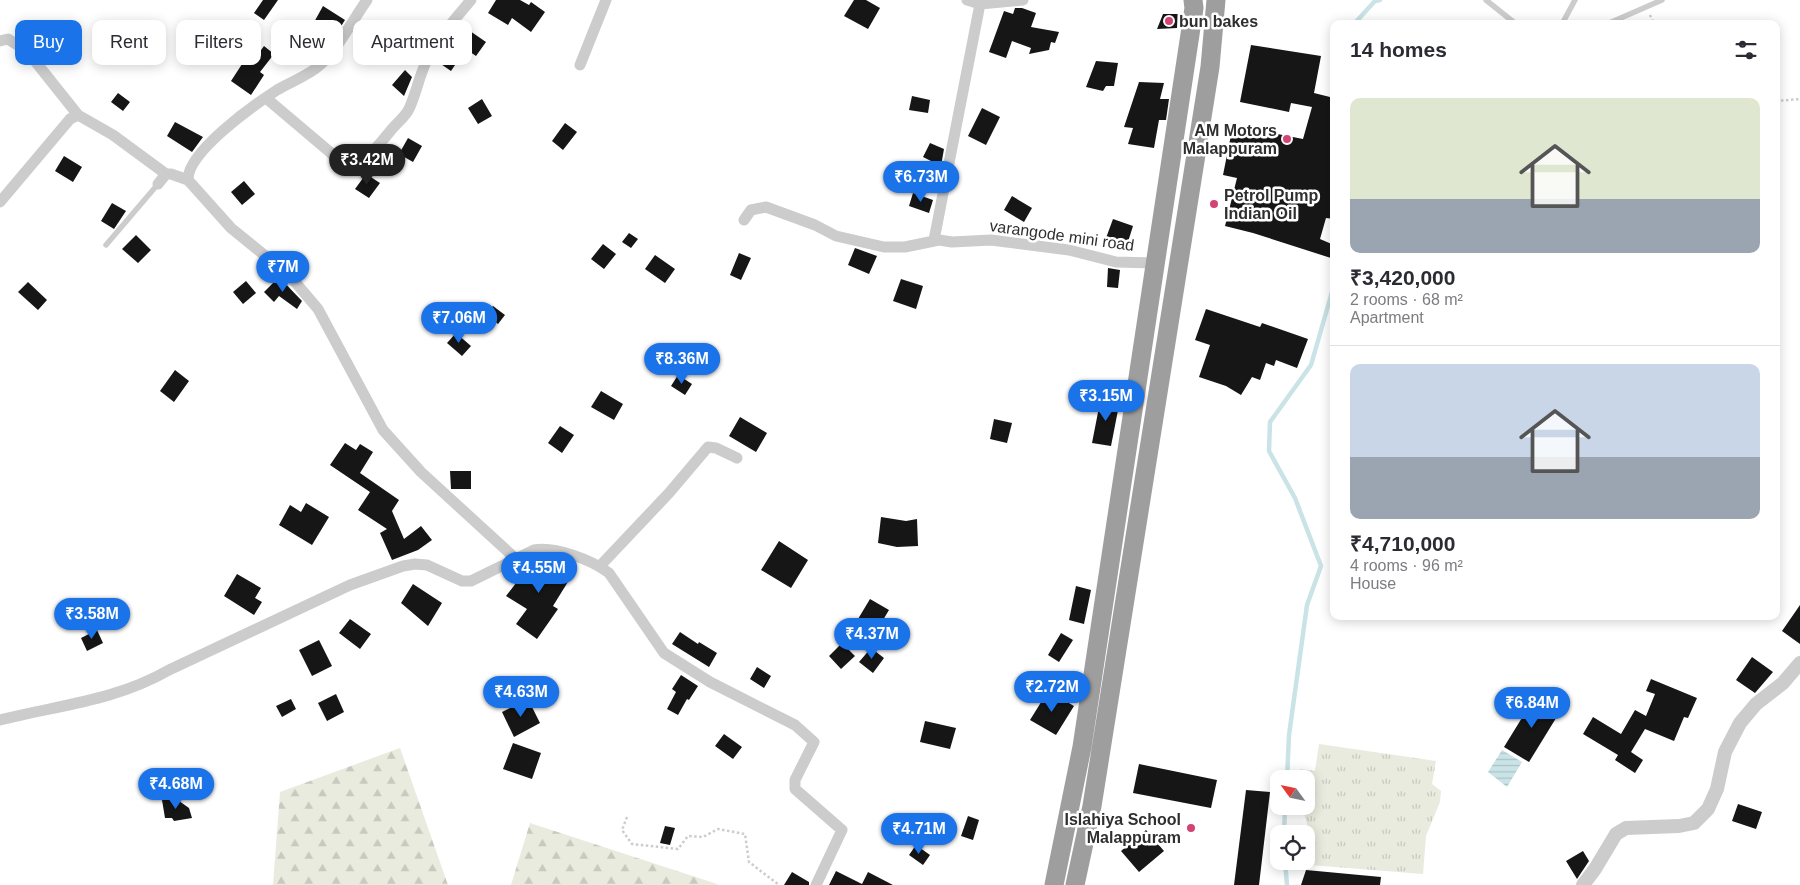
<!DOCTYPE html>
<html lang="en">
<head>
<meta charset="utf-8">
<style>
  body { margin:0; font-family:Arial,sans-serif; background:#f2f2f3; color:#2b2b33; height:100vh; display:flex; flex-direction:column; font-size:19px; white-space:nowrap }
  * { box-sizing:border-box; margin:0 }
  p { font-size:16px; color:#7c7c81 }
  .icon { flex:none; width:28px; height:28px; fill:none; stroke:currentColor; stroke-width:2; stroke-linecap:round; stroke-linejoin:round }
  .map { position:relative; flex:1; overflow:hidden }
  .side { position:absolute; left:1330px; top:20px; width:450px; height:600px; display:flex; flex-direction:column; background:#fff; border-radius:10px; box-shadow:0 2px 12px #0003 }
  .side>* { flex:none }
  .guide { position:absolute; left:15px; top:20px; width:475px; height:45px; display:flex; gap:10px }
  .needle { width:32px; rotate:303deg }
  .controls { position:absolute; left:1270px; top:770px; display:grid; gap:10px }
  .controls a { display:grid; place-items:center; width:45px; height:45px; border-radius:10px; background:#fff; box-shadow:0 2px 12px #0003; font-size:25px }
  .price { position:absolute; translate:-50% -42px; padding:0 11px; border-radius:18px; background:#1a73e8; color:#fff; font-size:16px; line-height:32px; filter:drop-shadow(0 1px 2px #0008) }
  .price::after { content:''; position:absolute; left:50%; top:30px; width:15px; height:11px; margin-left:-8px; background:inherit; clip-path:polygon(0 0,100% 0,50% 100%) }
  .price.selected { background:#222; color:#fff }
  ul { padding:0; list-style:none }
  li { display:grid; align-content:center; gap:10px; height:265px; padding:0 20px }
  li+li { border-top:1px solid #e1e1e2 }
  li span { display:grid; place-items:center; height:155px; border-radius:10px; color:#555 }
  li>.icon { margin-inline-start:auto }
  span .icon { width:90px; height:90px; fill:#fffc; stroke-width:1 }
  li b { font-size:21px }
  h2 { display:flex; justify-content:space-between; align-items:center; height:60px; padding:0 20px; font-size:21px }
  .chip { padding:0 18px; border-radius:10px; background:#fff; box-shadow:0 2px 12px #0003; font-size:18px; line-height:45px }
  .chip.selected { background:#1a73e8; color:#fff }
  .map>svg:first-child { display:block }
  .grass { fill:url(#grass-tufts) }
  .forest { fill:url(#forest-firs) }
  .water { fill:url(#water-rules) }
  .lines { fill:none; stroke-linecap:round; stroke-linejoin:round }
  .stream { stroke:#c9e3e6; stroke-width:4.5 }
  .building { fill:#161616 }
  .path { stroke:#ccc; stroke-width:2.5; stroke-dasharray:2.5 2.5; stroke-linecap:butt }
  .service { stroke:#ccc; stroke-width:5.5 }
  .minor { stroke:#ccc; stroke-width:11 }
  .tertiary { stroke:#ccc; stroke-width:14 }
  .trunk { stroke:#9e9e9e; stroke-width:19 }
  .poi-dot { fill:#d44375; stroke:#fff; stroke-width:2 }
  .labels { text-anchor:middle; stroke-width:5; stroke-linejoin:round; paint-order:stroke }
  .poi-label { font-size:16px; font-weight:bold; fill:#2f2f2f; stroke:#fff; text-anchor:start }
  .street-label { font-size:16px; fill:#2f2f2f; stroke:#fff }
</style>
</head>
<body>
<div class="map">
<svg width="1800" height="885" viewBox="0 0 1800 885">
  <defs>
    <pattern id="grass-tufts" width="24" height="20" patternUnits="userSpaceOnUse" patternTransform="scale(1.25)"><rect width="24" height="20" fill="#e8ebde"/><path d="M3 7l-1-3M5 7V3M7 7l1-3M15 17l-1-3M17 17v-4M19 17l1-3" fill="none" stroke="#c7cabf"/></pattern>
    <pattern id="forest-firs" width="22" height="20" patternUnits="userSpaceOnUse" patternTransform="scale(1.25)"><rect width="22" height="20" fill="#e8ebde"/><path d="M5 1l3.5 6h-7zM16 11l3.5 6h-7z" fill="#c7cabf"/></pattern>
    <pattern id="water-rules" width="6" height="5" patternUnits="userSpaceOnUse" patternTransform="scale(1.25)"><rect width="6" height="5" fill="#c9e3e6"/><path d="M0 2.5h6" fill="none" stroke="#adc3c6"/></pattern>
  </defs>
  <rect width="100%" height="100%" fill="#fff"/>
  <!-- grass -->
  <path class="grass" d="M1319,744l117,17 -4,23 9,7 -1,11 -14,34 -3,38 -113,-9v-7l-4,-3v-16l4,-4 -8,-29h4v-27h-7l1,-10 15,2z"/>
  <!-- forest -->
  <path class="forest" d="M400,748l48,137h-175l7,-93z
    M530,823l187,61v1h-206z"/>
  <!-- water -->
  <path class="water" d="M1502,750l20,12 -15,25 -19,-15z"/>
  <g class="lines">
    <!-- stream -->
    <path class="stream" d="M1354,24l21,-23 5,-1
      M1287,779l2,-44 18,-130 14,-39 -26,-68 -26,-47 1,-29 41,-57 23,-80
      M1284,834l1,-28
      M1285,861l2,24"/>
  </g>
  <!-- building -->
  <path class="building" d="M263,0h15l-14,20 -10,-7z
    M496,0h24l9,5 2,-3 14,10 -14,20 -19,-14 -4,7 -20,-12z
    M854,0h12l14,8 -12,21 -24,-13z
    M323,6l22,14 -11,17 -21,-13z
    M1015,8h7l14,5 -5,14 28,5 -4,11 -4,-1 -2,8 -20,4 2,-6 -19,-7 -6,17 -17,-6 15,-41 9,3z
    M1163,14h15l-1,14 -20,1z
    M107,26l11,7 -8,13 -12,-7z
    M470,31l16,11 -10,14 -16,-11z
    M445,45l16,11 -10,15 -16,-11z
    M1251,45l70,11 -7,37 20,5v121l-8,-1 -6,21 14,6v14l-81,-26 -28,-7 12,-48 -14,-3 10,-50 70,14 9,-32 -21,-4 -2,9 -49,-10z
    M264,46l10,8 -14,18 4,3 -13,20 -20,-14 13,-20 6,4z
    M1096,61l22,2 -4,23h-8l-3,5 -17,-4z
    M405,70l7,7 -8,19 -12,-11z
    M1139,82l25,1 -4,16h9l-3,21h-7l-5,28 -26,-4 5,-16 -9,-1z
    M118,93l12,9 -7,9 -12,-9z
    M912,96l18,4 -2,13 -19,-3z
    M482,99l10,17 -14,8 -10,-16z
    M982,108l18,9 -14,28 -18,-9z
    M175,122l28,15 -11,15 -25,-16z
    M565,123l12,9 -14,18 -11,-9z
    M408,138l14,8 -9,16 -14,-8z
    M930,143l14,6 -3,17 -18,-9z
    M64,156l18,11 -9,15 -18,-11z
    M366,174l14,9 -11,15 -14,-9z
    M244,181l11,13 -13,11 -11,-13z
    M913,193l20,7 -4,13 -20,-7z
    M1012,196l20,12 -8,14 -20,-12z
    M112,203l14,8 -12,18 -13,-8z
    M1113,219l20,7 -6,19 -21,-7z
    M629,233l9,6 -7,9 -9,-6z
    M136,235l15,15 -13,13 -16,-14z
    M603,244l13,10 -12,15 -13,-10z
    M855,248l22,8 -8,18 -21,-9z
    M739,253l12,5 -10,22 -11,-5z
    M655,255l20,14 -10,14 -20,-14z
    M1108,268l12,2 -2,18 -11,-1z
    M279,277l23,24 -5,8 -18,-13 -5,6 -10,-10z
    M901,279l22,7 -7,23 -23,-8z
    M246,281l10,12 -13,11 -10,-12z
    M28,282l19,18 -9,10 -20,-18z
    M493,306l12,9 -7,9 -12,-10z
    M1206,309l54,18 2,-4 46,16 -11,29 -21,-8 -2,6 -8,-3 -6,17 -8,-3 -11,18 -15,-9 -27,-9 11,-32 -15,-5z
    M456,333l15,13 -9,10 -15,-13z
    M175,370l14,11 -15,21 -14,-11z
    M678,375l14,9 -7,11 -14,-9z
    M601,391l22,13 -9,16 -23,-13z
    M1101,397l19,3 -9,46 -19,-3z
    M740,417l27,16 -11,19 -27,-16z
    M994,419l18,4 -5,20 -17,-4z
    M560,426l14,9 -12,18 -14,-10z
    M345,443l11,7 4,-6 13,8 -13,21 39,27 -7,11 12,28 17,-13 11,14 -14,10 -26,10 -12,-27 7,-4 -29,-19 12,-18 -40,-27z
    M450,471h21v18h-20z
    M306,503l23,14 -17,28 -33,-20 11,-20 11,7z
    M881,517l25,4 11,-2 1,27 -21,1 -19,-4z
    M779,541l29,19 -17,28 -30,-18z
    M536,557h4l17,12 4,-5 13,8 -21,34 5,3 -21,30 -21,-15 11,-15 -21,-13z
    M237,574l24,14 -6,10 7,4 -8,13 -30,-19z
    M413,584l29,19 -14,23 -27,-23z
    M1076,586l15,4 -7,34 -15,-4z
    M870,599l19,11 -18,30 -19,-11z
    M1800,605v39l-18,-13z
    M350,619l21,15 -11,15 -21,-16z
    M97,630l6,13 -16,8 -6,-13z
    M680,632l18,12 1,-2 18,11 -8,14 -37,-23z
    M1061,633l12,7 -14,22 -11,-7z
    M319,640l13,26 -20,10 -13,-26z
    M842,643l13,13 -14,13 -12,-13z
    M871,648l13,10 -11,15 -14,-11z
    M1752,657l21,15 -18,21 -19,-13z
    M757,667l14,9 -7,12 -14,-9z
    M681,675l17,11 -9,14 -2,-1 -9,16 -11,-6 9,-17 -4,-3z
    M1651,679l46,19 -9,20 -4,-1 -10,24 -29,-12 -14,23 12,8 -8,13 -20,-13 3,-5 -35,-21 10,-17 28,17 14,-24 11,6 9,-22 -9,-3z
    M1048,691l26,15 -18,29 -26,-15z
    M336,694l8,18 -17,9 -9,-18z
    M1536,695l25,15 -32,52 -25,-15z
    M291,699l5,10 -14,8 -6,-11z
    M528,699l12,24 -26,14 -12,-25z
    M925,721l31,7 -6,21 -30,-7z
    M724,734l18,13 -9,12 -18,-13z
    M513,743l28,10 -9,26 -29,-10z
    M1139,764l78,16 -6,28 -78,-15z
    M1246,790l24,2 -11,93h-25z
    M172,796l17,12 3,10 -18,3 -2,-3h-7l-3,-18z
    M1738,804l24,8 -6,17 -24,-8z
    M968,816l11,4 -6,20 -12,-4z
    M665,826l10,2 -5,17 -10,-2z
    M1146,830l18,21 -25,21 -18,-21z
    M916,845l14,10 -7,10 -14,-10z
    M1583,851l6,10 -12,18 -11,-18z
    M1306,870l75,7 -1,8h-79z
    M836,871l26,13 6,-12 25,13h-64z
    M792,872l17,10v3h-25z"/>
  <g class="lines">
    <!-- path -->
    <path class="path" d="M1650,15l4,9
      M1776,101l24,-2
      M627,817l-5,13 10,14 46,5 10,-13 15,1 15,-8 27,5 4,28 30,23"/>
    <!-- service -->
    <path class="service" d="M1486,0l30,24
      M1562,24l13,-24
      M1607,24l55,-24
      M106,245l52,-61"/>
    <!-- minor -->
    <path class="minor" d="M367,0c-15,21 -28,48 -47,65 -12,11 -30,17 -43,25 -23,15 -90,62 -89,90l43,48 59,48 28,33 65,121 38,42 95,87
      M967,0l13,4 43,-4
      M0,41l8,-2 19,12 51,64
      M580,65l26,-65
      M266,98l65,55c22,30 45,-5 61,-24 5,-6 13,-12 17,-20 7,-15 10,-32 17,-47 10,-22 29,-43 45,-62
      M158,184l8,-10h5l17,6
      M0,202l70,-83 8,-4 35,20 53,39
      M744,220l7,-10 15,-3 49,18 21,11 48,11h21l34,-7 13,2 39,-2 78,10 47,12 39,1
      M934,240l46,-236
      M600,566l69,-73 39,-46 8,1 21,10
      M0,720c59,-15 115,-19 169,-50l181,-85 53,-19 12,-2 12,1 35,16h9l63,-31c21,-4 58,10 75,23l55,80 46,29 85,43 19,17 -19,38v9l47,41 -26,55"/>
    <!-- tertiary -->
    <path class="tertiary" d="M1583,885l12,-16 21,-35 10,-6 53,-2 15,-3 14,-14 9,-20 8,-37 15,-29 16,-19 27,-21 17,-20"/>
    <!-- trunk -->
    <path class="trunk" d="M1054,885l28,-138 112,-739 -1,-8
      M1075,885l17,-79 118,-739 6,-67"/>
  </g>
  <!-- markers -->
  <g class="poi-dot">
    <circle cx="1169" cy="21" r="5"/>
    <circle cx="1287" cy="139" r="5"/>
    <circle cx="1214" cy="204" r="5"/>
    <circle cx="1191" cy="828" r="5"/>
  </g>
  <g class="labels">
    <!-- poi labels -->
    <g class="poi-label">
      <text x="1179" y="27">bun bakes</text>
      <text x="1277" y="136" text-anchor="end">AM Motors<tspan x="1277" dy="18">Malappuram</tspan></text>
      <text x="1224" y="201">Petrol Pump<tspan x="1224" dy="18">Indian Oil</tspan></text>
      <text x="1181" y="825" text-anchor="end">Islahiya School<tspan x="1181" dy="18">Malappuram</tspan></text>
    </g>
    <!-- street labels -->
    <g class="street-label">
      <text transform="translate(1062 235) rotate(8)" y="6">varangode mini road</text>
    </g>
  </g>
</svg>
<div class="controls">
<a><svg class="needle" viewBox="-14 -14 28 28"><path d="M0-13l5 13h-10z" fill="#e53935"/><path d="M0 13l5-13h-10z" fill="#7c7c81"/></svg></a>
<a><svg class="icon" aria-label="locate" viewBox="0 0 24 24"><circle cx="12" cy="12" r="6"/><path d="M12 2v4M12 18v4M2 12h4M18 12h4"/></svg></a>
</div>
<b class="price selected" style="left:367px;top:186px">₹3.42M</b>
<b class="price" style="left:921px;top:203px">₹6.73M</b>
<b class="price" style="left:283px;top:293px">₹7M</b>
<b class="price" style="left:459px;top:344px">₹7.06M</b>
<b class="price" style="left:682px;top:385px">₹8.36M</b>
<b class="price" style="left:1106px;top:422px">₹3.15M</b>
<b class="price" style="left:539px;top:594px">₹4.55M</b>
<b class="price" style="left:92px;top:640px">₹3.58M</b>
<b class="price" style="left:872px;top:660px">₹4.37M</b>
<b class="price" style="left:1052px;top:713px">₹2.72M</b>
<b class="price" style="left:521px;top:718px">₹4.63M</b>
<b class="price" style="left:1532px;top:729px">₹6.84M</b>
<b class="price" style="left:176px;top:810px">₹4.68M</b>
<b class="price" style="left:919px;top:855px">₹4.71M</b>
<div class="guide">
<a class="chip selected">Buy</a>
<a class="chip">Rent</a>
<a class="chip">Filters</a>
<a class="chip">New</a>
<a class="chip">Apartment</a>
</div>
<section class="side">
<h2>14 homes<svg class="icon" aria-label="filters" viewBox="0 0 24 24"><path d="M4 7h16M4 17h16"/><circle cx="9" cy="7" r="2"/><circle cx="15" cy="17" r="2"/></svg></h2>
<ul>
<li><span style="background:linear-gradient(#dfe7d0 65%,#9aa5b1 0)"><svg class="icon" aria-label="home" viewBox="0 0 24 24"><path d="M3 11l9-7 9 7M6 9v11h12V9"/></svg></span><div><b>₹3,420,000</b><p>2 rooms · 68 m²</p><p>Apartment</p></div></li>
<li><span style="background:linear-gradient(#c9d6e8 60%,#9aa5b1 0)"><svg class="icon" aria-label="home" viewBox="0 0 24 24"><path d="M3 11l9-7 9 7M6 9v11h12V9"/></svg></span><div><b>₹4,710,000</b><p>4 rooms · 96 m²</p><p>House</p></div></li>
</ul>
</section>
</div>
</body>
</html>
